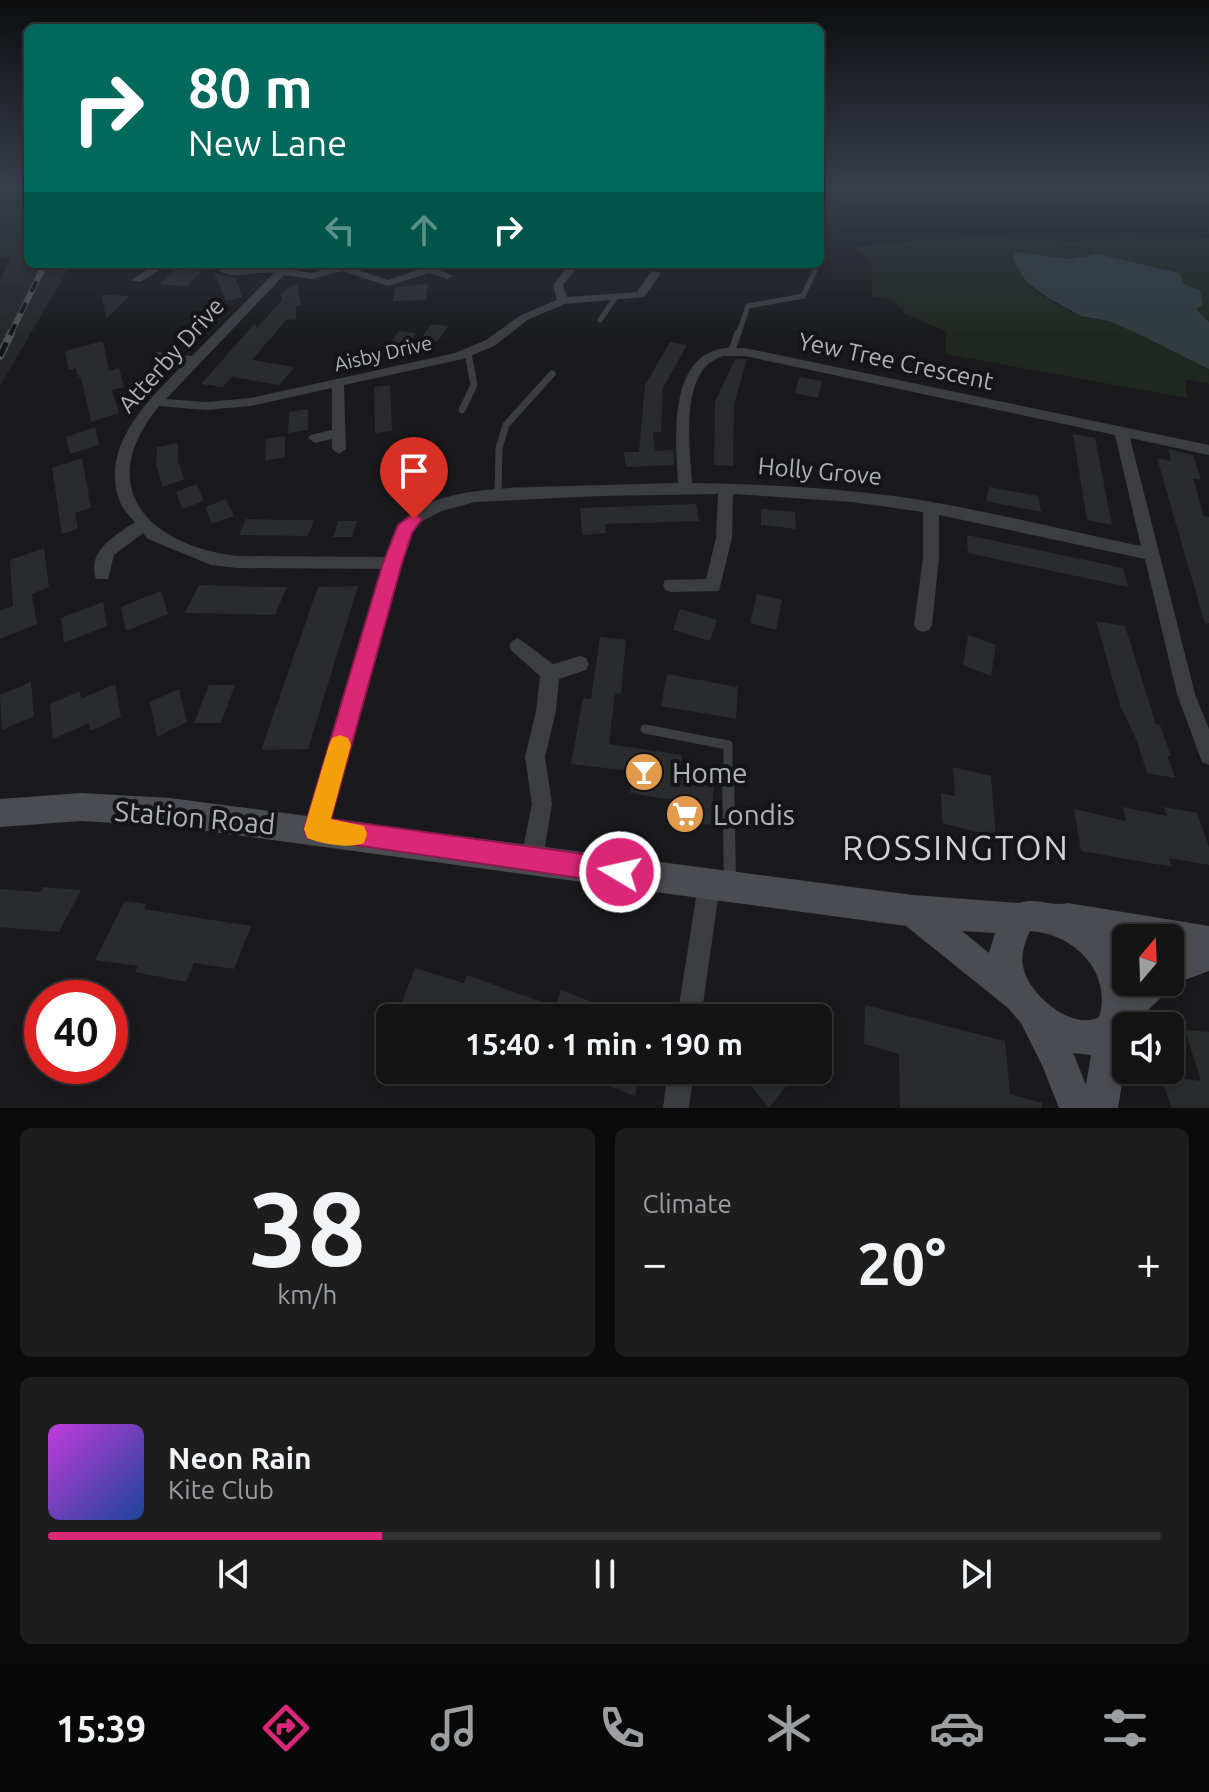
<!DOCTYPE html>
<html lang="en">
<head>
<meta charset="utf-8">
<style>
  :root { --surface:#141415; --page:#1d1d1e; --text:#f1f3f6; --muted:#9d9ea0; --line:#333334; --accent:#db2777 }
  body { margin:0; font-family:Ubuntu,sans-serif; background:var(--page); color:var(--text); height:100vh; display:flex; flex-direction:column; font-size:30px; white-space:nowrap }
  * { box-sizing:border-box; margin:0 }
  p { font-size:26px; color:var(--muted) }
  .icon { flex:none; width:44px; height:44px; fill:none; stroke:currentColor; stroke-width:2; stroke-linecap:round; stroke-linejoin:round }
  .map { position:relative; height:1108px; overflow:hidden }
  .panel { display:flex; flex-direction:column; gap:20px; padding:20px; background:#0b0b0c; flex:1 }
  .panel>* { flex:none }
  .top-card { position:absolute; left:24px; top:24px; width:800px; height:244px; border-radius:12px; box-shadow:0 4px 12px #0003,0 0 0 2px var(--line); background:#00695c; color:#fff; overflow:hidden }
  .needle { width:52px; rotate:19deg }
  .fabs { position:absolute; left:1112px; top:924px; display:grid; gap:16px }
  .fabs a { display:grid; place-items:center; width:72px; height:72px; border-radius:12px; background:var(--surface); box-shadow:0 4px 12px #0003,0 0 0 2px var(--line); font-size:40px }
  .speed { position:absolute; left:24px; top:980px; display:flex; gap:16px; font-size:40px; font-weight:700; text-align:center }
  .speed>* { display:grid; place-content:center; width:104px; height:104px; border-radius:50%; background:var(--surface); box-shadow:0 4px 12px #0003,0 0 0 2px var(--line); line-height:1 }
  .speed .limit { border:12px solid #d22; background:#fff; color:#111 }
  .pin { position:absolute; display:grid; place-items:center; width:68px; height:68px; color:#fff; margin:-82px -34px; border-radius:50% 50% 50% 0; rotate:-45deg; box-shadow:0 0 8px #0007 }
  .pin .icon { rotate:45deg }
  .me { position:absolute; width:88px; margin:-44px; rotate:279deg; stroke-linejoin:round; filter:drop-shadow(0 0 6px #0008) }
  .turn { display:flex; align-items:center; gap:28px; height:168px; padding:0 32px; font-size:36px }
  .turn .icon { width:104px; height:104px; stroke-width:2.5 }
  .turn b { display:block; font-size:56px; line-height:68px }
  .lanes { display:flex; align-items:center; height:76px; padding:0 32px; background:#0003; justify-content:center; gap:40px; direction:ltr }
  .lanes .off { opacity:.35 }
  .big { font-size:60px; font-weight:700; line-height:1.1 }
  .panel .card { flex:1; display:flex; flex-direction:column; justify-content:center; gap:12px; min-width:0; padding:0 28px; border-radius:12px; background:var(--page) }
  .panel .dial { align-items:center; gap:0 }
  .dial b { font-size:104px; line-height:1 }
  .song { display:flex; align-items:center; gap:24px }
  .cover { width:96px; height:96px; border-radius:12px; background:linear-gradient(135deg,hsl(290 70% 55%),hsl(220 70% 35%)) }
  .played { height:8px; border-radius:4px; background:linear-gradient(90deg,var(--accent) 30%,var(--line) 30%) }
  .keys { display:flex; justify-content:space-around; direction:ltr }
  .heat { display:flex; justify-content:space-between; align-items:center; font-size:44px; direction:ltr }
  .panel .tiles { flex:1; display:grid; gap:20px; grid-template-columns:1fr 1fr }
  .card:last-child { grid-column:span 2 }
  .trip { position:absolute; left:376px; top:1004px; width:456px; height:80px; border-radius:12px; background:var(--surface); box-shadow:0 4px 12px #0003,0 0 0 2px var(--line); font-weight:700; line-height:80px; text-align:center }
  .menu { display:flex; height:128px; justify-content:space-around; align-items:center; background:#080808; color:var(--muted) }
  .menu .icon { width:56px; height:56px }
  .menu .active { color:var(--accent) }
  .menu b { font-size:36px; color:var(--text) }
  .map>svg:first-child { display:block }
</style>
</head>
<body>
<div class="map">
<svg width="1209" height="1108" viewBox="0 0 1209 1108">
  <rect width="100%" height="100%" fill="#1a1a1c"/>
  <path fill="#262729" d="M28,229V264H71L0,386V279Z"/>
  <g fill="#202720">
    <path d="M0,188H28V229L13,257L0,258Z"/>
    <path d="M979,235L1070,242L1125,237L1209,238V322L1196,309L1181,277L1165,269L1098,254L1070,259L1016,252C1019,261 1021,275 1026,282C1033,292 1072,314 1084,317C1094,320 1105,319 1114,323C1147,337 1179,353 1209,369V384L1185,379L1187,398L945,354L946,331L905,314L895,301L872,296V261L852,247Z"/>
  </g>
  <path fill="#313b3f" d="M1016,252L1070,259L1098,254L1179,273L1184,284L1200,290L1203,304L1196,309L1209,322V369L1141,335L1109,321L1081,316L1048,298L1026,282L1013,259Z"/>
  <g fill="#2a2b2d">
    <path d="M175,270L202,271L187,286L160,284Z"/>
    <path d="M214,273L235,278L243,297L226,301Z"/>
    <path d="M297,284L301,306H296V320L287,319L252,360L295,367L279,385L232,377L223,387L201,384L255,323L257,328L282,300L281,295L287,289Z"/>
    <path d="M428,284L426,300L393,301L396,287Z"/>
    <path d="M102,295L129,296L106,319Z"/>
    <path d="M431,324L448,326L437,342L420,340Z"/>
    <path d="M399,331L416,333L405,350L387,347Z"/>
    <path d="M103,341L109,371L119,368L124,387L112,390L119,413L91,422L81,377H78L76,368L69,370L65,351Z"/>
    <path d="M670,342L687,345L663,388L661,432H653L655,451L673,450L674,465L626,467L624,452H639L645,385Z"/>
    <path d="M735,359H747L734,404L733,466L714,465L715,402Z"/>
    <path d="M799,377L822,381L818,398L795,393Z"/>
    <path d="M390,385L392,431L375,433L374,387Z"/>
    <path d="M308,409V430L288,433L289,412Z"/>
    <path d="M95,427L99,445L70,454L66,437Z"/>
    <path d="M1073,434L1095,438L1112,525L1087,520Z"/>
    <path d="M285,436V457L265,461L266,439Z"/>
    <path d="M178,443V461L184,479L163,487L156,464L157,447Z"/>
    <path d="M1168,449L1193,455L1201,480L1193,478L1204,516L1209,517V623L1205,624L1157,458L1171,461Z"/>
    <path d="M82,458L91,508L75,513L78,529L62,534L52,468Z"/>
    <path d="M197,484L204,501L182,509L176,492Z"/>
    <path d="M989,487L1038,496L1041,512L986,501Z"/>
    <path d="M226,499L234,516L212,524L205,507Z"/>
    <path d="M696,504L699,521L605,524L606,533L582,535L580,508Z"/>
    <path d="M761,509L795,512L796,529L761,525Z"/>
    <path d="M246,519L283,520H314L308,536L239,535Z"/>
    <path d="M338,521H357L352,537H333Z"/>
    <path d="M967,535L1123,568L1128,587L968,553Z"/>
    <path d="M44,548L49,587L32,594L37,624L0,639V611L13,606L10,560Z"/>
    <path d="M199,585L269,587H287L275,615L185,613Z"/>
    <path d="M358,586L308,749L261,750L318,587Z"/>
    <path d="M161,591L168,614L126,631L121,607Z"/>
    <path d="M757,594L782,600L776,630L750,623Z"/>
    <path d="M103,602L107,626L64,643L61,618Z"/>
    <path d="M680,609L717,620L710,641L673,630Z"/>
    <path d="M1096,621L1125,626L1156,724L1160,725L1171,756L1167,755L1175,778L1147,773L1137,741L1120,705Z"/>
    <path d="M968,635L996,645L991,676L963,665Z"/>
    <path d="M600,637L626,640L621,694L615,693L609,744L682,755L680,773L714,779L711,825L678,819L679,801L630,793L632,771L571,764L583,698L591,699Z"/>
    <path d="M667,674L738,687L736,719L661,706Z"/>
    <path d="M31,682L34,716L2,730L0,695Z"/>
    <path d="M115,684L121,717L90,731L89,723L53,739L50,704L80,691L81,699Z"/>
    <path d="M209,685H235L221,723H194Z"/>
    <path d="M179,689L187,722L157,737L150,702Z"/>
    <path d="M953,767L991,776L996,837L942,823L941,793L955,796Z"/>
    <path d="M1123,807L1167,816L1164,807L1197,813L1209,847V865L1169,858L1172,867L1081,851L1074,809L1126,821Z"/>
    <path d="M43,887L81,890L59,932L0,927V889L40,892Z"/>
    <path d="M125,901L146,904L144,909L251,926L234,969L194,963L186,982L135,972L138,966L95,960Z"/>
    <path d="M415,968L464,983L467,975L556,1007L561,990L633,1018H396Z"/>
    <path d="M865,1005L1005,1041L1010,1094L1042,1103V1108H900L899,1054L864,1044Z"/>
    <path d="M1185,1030L1209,1032V1108H1172L1160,1076L1201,1081Z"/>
    <path d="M568,1070H640L635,1096Z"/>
    <path d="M738,1070H798L769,1108Z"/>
  </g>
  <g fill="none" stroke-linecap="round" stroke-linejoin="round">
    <g stroke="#3b3d41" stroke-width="5">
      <path d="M600,320L616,297"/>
      <path d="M738,335L748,306L803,296L815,271"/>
    </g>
    <g stroke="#3b3d41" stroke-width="7">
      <path d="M732,350L738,333"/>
      <path d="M462,410L474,385L468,353"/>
      <path d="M498,495L499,448L506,425L552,374"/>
    </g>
    <path stroke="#3b3d41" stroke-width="9" d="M645,729L728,745V778"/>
    <path stroke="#3b3d41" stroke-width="12" d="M728,776L730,881"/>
    <g fill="#3b3d41" fill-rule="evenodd">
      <path d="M156,264H169L140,282L131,280Z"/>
      <path d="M212,264H222L232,270L258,265L312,273L342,265L388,280L424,268L425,264H435V268L453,276L448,279L429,273L388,286L342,271L312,279L284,275L166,399L206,402L251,398L455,353L486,340L521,315L557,300L553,285L570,264H580L563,285L567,297L637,292L652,271L661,273L644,297L565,304L529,319L494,346L463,359L344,385L346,449L339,454L332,449V439L315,443L308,438L310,435L332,430V388L251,406L206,410L159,406C93,487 147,545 237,556L388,557C391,548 393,535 398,527C426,484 521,488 566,486C603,485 640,484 678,483C676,444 667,360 720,349C727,347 737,348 745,348L1209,445V455L1130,438L1195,694L1209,729V765L1202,762L1177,694L1145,559L939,515V558L932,625L929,630L923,632L917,630L914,625L923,558V512L852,502L733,494L732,538L719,591L671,592L665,590L663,585L665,580L706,579L716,538L718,494L600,496L475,502L442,511L424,520L411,533L327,829L324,837L316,840L308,837L305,829L384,569L237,568L211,565L148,539L143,533L114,555L108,579H96C86,551 116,535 135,522C130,516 123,510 120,502C98,447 150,398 185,363L157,360L151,356L157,352L192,356L274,273C252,270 227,284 212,264ZM723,356H745L1115,435L1141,546C1059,529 977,508 894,496C827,487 759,484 692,483C690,451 682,390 707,365C711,361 718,358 723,356Z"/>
      <path d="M518,638L553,664L580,656L586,658L589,664L586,670L559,679L556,711L545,757L552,804L543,858L540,866L532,869L524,866L521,858L532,804L525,757L536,711L540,676L512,651L509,646L512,641Z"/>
      <path d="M709,874L717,877L720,885L701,1018H677L698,885L701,877Z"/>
      <path d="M668,1070H694L689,1108H663Z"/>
    </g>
    <path fill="#4a4c51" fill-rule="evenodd" d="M81,793L170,798L913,895L1019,903C1037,897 1052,907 1068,903L1209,926V971L1168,986L1165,994L1131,1026H1126V1060L1118,1108H1059L1042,1065L1021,1023L1008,1008L906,926L170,826L81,821L0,827V799ZM962,931L995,933L989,953ZM1030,931C1073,933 1113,972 1099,1017C1073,1031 1033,997 1025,973C1019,958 1024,945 1030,931ZM1126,938H1170V952H1173L1170,953V982H1126V962L1115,943L1126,944ZM1073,1053L1091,1055L1086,1085L1074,1055Z"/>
    <g stroke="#4f5156" stroke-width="6">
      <path id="rail-far1" d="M10,335L45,264"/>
    </g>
    <g stroke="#4f5156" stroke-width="8">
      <path id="rail" d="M0,356L11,333"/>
    </g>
    <use href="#rail-far1" stroke="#151517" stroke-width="4" stroke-dasharray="12" stroke-linecap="butt"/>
    <use href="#rail" stroke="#151517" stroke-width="5" stroke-dasharray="15" stroke-linecap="butt"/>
  </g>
  <linearGradient id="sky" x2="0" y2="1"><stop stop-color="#0e0e0f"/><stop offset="0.55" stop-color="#383e4b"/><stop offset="1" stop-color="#383e4b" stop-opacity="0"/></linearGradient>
  <rect width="1209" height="343" fill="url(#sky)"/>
  <path fill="#db2777" stroke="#8e194d" stroke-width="2" d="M414,513L422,519L412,533L402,563L331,819L620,859L629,863L633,872L629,881L620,884L307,838L304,829L383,563L398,525Z"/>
  <path fill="#f59e0b" d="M340,735L348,738L351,745L331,819L364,826L367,834L364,843C348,849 323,844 307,838L304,829L329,745L332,738Z"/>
  <defs>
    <g id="bar-disc" transform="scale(2)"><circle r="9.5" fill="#e29a4c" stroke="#151517"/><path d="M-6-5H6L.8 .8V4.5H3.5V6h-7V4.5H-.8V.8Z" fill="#fff"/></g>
    <g id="supermarket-disc" transform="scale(2)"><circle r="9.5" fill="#e29a4c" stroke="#151517"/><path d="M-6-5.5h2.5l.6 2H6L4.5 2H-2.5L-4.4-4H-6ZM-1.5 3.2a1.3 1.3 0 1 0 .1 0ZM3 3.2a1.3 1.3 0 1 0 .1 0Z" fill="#fff"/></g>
  </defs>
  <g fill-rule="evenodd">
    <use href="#bar-disc" x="644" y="772"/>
    <use href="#supermarket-disc" x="685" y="814"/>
  </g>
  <g text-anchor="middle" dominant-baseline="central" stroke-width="8" stroke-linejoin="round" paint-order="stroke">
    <g font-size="20" fill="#aeb3ba" stroke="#151517">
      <text transform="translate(383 353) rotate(-13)">Aisby Drive</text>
    </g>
    <g font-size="24" fill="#aeb3ba" stroke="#151517">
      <text transform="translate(171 355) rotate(-48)">Atterby Drive</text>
      <text transform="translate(896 361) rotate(12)">Yew Tree Crescent</text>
      <text transform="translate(820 471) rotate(5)">Holly Grove</text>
    </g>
    <g font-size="28" fill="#aeb3ba" stroke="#151517" text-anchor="start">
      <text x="672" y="772">Home</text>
      <text x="713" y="814">Londis</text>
    </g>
    <g font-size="28" fill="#aeb3ba" stroke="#151517">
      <text transform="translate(195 817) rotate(5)">Station Road</text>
    </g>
    <g font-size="34" letter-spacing="2" fill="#ced2d7" stroke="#151517">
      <text x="956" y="847">ROSSINGTON</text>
    </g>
  </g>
</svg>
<div class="fabs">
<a><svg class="needle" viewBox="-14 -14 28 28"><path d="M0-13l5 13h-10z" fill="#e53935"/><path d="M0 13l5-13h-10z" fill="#9d9ea0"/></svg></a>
<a><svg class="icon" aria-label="sound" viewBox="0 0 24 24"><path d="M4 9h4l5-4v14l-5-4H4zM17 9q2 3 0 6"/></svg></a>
</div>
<div class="speed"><div class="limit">40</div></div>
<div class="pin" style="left:414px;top:519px;background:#d93025"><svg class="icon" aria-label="arrive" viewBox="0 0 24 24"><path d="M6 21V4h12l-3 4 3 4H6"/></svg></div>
<svg class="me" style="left:620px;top:872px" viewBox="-20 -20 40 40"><circle r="17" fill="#db2777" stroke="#fff" stroke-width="3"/><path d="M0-11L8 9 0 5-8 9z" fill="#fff"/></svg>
<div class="trip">15:40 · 1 min · 190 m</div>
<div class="top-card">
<div class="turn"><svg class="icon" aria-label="right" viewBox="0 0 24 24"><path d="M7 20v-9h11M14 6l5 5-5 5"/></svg><div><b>80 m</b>New Lane</div></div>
<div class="lanes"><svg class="icon off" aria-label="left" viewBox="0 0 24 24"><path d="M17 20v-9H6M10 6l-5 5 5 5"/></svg><svg class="icon off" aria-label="ahead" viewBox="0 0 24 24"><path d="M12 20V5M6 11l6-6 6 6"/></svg><svg class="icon" aria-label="right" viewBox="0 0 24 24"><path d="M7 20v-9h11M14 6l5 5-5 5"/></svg></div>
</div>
</div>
<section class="panel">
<div class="tiles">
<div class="card dial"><b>38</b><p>km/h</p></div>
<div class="card"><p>Climate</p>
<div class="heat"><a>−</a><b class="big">20°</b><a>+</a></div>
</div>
<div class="card">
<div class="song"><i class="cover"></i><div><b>Neon Rain</b><p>Kite Club</p></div></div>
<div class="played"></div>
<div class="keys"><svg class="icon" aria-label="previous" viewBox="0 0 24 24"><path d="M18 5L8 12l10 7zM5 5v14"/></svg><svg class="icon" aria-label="pause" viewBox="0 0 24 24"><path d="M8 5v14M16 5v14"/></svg><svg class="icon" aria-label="next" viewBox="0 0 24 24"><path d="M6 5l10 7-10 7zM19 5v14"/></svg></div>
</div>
</div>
</section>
<nav class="menu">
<b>15:39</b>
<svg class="icon active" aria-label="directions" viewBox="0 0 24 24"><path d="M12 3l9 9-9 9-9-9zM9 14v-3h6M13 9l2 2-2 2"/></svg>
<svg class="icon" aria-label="music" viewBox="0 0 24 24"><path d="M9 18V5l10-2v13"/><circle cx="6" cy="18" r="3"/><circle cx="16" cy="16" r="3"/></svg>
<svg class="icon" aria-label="phone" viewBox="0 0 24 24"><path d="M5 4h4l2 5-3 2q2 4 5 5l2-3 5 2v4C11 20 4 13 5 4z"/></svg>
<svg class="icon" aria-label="climate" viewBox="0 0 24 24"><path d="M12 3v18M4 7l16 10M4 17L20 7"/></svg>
<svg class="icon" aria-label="car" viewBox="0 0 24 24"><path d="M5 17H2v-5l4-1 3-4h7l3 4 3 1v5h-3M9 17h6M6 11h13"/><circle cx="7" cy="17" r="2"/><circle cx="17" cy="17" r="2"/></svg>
<svg class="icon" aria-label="filters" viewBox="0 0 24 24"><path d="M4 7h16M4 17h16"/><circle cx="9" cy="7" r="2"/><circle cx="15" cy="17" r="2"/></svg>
</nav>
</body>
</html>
